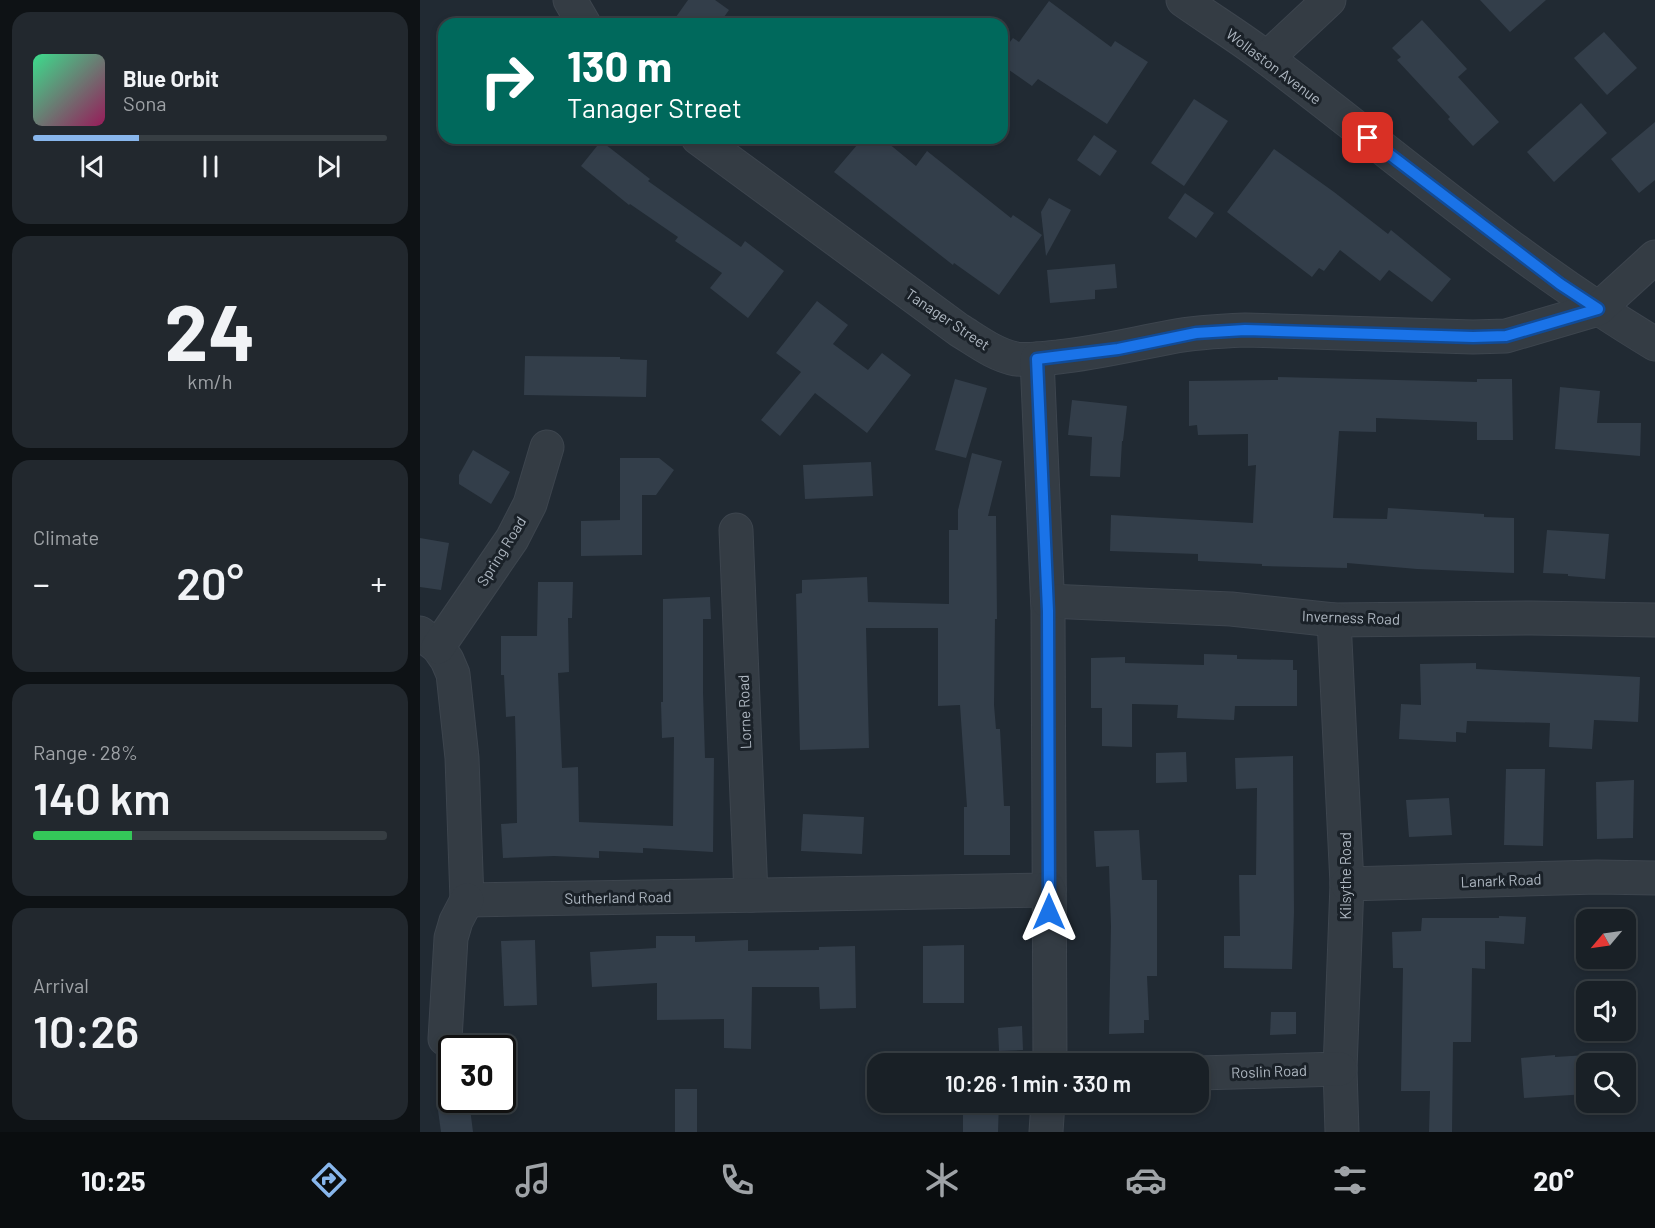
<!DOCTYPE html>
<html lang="en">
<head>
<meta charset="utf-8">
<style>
  :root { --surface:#192026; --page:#22282e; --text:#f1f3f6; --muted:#9fa3a7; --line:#373e43; --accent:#88b6ec }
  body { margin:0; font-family:Barlow,sans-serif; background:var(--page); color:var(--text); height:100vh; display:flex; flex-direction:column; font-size:22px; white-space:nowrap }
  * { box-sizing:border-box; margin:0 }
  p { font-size:20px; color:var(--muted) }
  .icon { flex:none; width:33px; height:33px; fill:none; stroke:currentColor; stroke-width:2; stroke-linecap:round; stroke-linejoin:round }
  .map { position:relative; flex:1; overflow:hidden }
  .sheet { display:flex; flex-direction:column; gap:12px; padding:12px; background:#0e1215; width:420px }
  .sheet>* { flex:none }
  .top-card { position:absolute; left:18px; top:18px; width:570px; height:126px; border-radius:18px; box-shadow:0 3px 9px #0003,0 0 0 2px var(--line); background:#00695c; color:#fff; overflow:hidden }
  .needle { width:39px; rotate:241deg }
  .controls { position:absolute; left:1156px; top:909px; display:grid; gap:12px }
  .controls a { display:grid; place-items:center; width:60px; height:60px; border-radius:12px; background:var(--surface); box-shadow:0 3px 9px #0003,0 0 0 2px var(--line); font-size:30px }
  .speed { position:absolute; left:18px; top:1035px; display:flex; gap:12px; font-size:30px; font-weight:700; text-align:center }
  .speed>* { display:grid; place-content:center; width:78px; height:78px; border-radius:50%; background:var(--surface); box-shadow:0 3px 9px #0003,0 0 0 2px var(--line); line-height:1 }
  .speed .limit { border:3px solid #111; border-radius:9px; background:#fff; color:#111 }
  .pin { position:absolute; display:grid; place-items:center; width:51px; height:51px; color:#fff; margin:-26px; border-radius:12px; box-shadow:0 3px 9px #0006 }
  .me { position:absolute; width:66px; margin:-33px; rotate:0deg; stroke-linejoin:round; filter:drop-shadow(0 0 4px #0008) }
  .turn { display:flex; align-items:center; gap:21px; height:126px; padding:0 30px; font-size:27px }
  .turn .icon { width:78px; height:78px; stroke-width:2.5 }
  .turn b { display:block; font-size:42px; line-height:51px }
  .big { font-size:45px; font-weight:600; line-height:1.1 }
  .sheet .card { flex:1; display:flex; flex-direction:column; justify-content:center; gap:9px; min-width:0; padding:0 21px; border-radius:18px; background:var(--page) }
  .sheet .dial { align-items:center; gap:0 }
  .dial b { font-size:78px; line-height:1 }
  .song { display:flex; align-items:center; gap:18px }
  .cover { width:72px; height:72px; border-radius:9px; background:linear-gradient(135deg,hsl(150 70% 55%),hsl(330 70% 35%)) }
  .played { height:6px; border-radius:3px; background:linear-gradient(90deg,var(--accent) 30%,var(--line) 30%) }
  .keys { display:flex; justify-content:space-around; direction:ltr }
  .heat { display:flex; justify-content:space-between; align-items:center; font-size:33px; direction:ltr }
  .charge { height:9px; border-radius:4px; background:linear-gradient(90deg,#34c759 28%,var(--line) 0) }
  .trip { position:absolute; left:447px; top:1053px; width:342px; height:60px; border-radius:18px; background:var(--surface); box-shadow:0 3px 9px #0003,0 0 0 2px var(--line); font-weight:600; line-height:60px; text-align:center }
  .menu { display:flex; height:96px; justify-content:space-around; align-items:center; background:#0a0d0f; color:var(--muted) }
  .menu .icon { width:42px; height:42px }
  .menu .current { color:var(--accent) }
  .menu b { font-size:27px; color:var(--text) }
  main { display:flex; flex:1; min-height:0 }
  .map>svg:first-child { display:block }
</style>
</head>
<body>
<main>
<section class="sheet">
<div class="card">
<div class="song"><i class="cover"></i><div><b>Blue Orbit</b><p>Sona</p></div></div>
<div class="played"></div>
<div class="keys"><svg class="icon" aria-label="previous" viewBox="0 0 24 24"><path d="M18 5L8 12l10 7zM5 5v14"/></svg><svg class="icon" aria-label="pause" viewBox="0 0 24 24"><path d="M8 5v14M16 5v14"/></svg><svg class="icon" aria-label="next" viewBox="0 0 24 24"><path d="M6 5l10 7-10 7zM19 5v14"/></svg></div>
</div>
<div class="card dial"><b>24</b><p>km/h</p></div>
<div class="card"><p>Climate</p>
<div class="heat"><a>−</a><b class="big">20°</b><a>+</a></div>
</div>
<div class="card"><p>Range · 28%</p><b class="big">140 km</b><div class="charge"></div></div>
<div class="card"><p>Arrival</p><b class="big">10:26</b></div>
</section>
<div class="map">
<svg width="1235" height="1132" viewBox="0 0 1235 1132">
  <rect width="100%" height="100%" fill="#212a33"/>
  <g fill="#333e4a">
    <path d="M268,0H295L309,10L299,24H251Z"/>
    <path d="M1060,0H1126L1090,32Z"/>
    <path d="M629,1L691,47L695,41L728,62L687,124L618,79L612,86L582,65V52L593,38L599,42Z"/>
    <path d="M1002,20L1047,69L1038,77L1079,122L1053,146L1028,119L1030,117L977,60L981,57L972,48Z"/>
    <path d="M1184,32L1217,68L1187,95L1154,58Z"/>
    <path d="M774,99L808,121L764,186L731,163Z"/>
    <path d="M1161,103L1187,133L1134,182L1107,152Z"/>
    <path d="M1235,122V180L1219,193L1191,159Z"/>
    <path d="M674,135L697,151L680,176L657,160Z"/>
    <path d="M443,138H462L496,166L507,151L591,218L593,215L622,235L579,295L534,263L533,265L414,172Z"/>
    <path d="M181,141L230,179L228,181L321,247L325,241L364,271L328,318L290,288L302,273L255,241L258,237L210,204L209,205L161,166Z"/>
    <path d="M854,149L914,192L968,234L971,230L1031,279L1012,302L969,270L960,281L920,250L904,271L899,268L892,277L807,212Z"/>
    <path d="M765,193L794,213L776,238L748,218Z"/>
    <path d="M629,198L651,210L626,256L621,212Z"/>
    <path d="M695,264L697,288L675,290V299L630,303L627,270Z"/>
    <path d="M397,301L428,325L413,344L448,370L462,353L491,375L447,433L395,393L360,436L341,420L381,372L356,353Z"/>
    <path d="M105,356L200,357V359L227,360L226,397L104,395Z"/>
    <path d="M858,377L1057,382V379H1092L1093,440H1057V422L956,418V432L919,431L913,518L967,519L968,508L1064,514V517L1094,518V573L997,569L927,563V568L842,566V564L778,561V554L690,551L691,515L833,523L836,465L828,466V434L778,435L777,425L769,426V381L858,380Z"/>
    <path d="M535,379L567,388L546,458L515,450Z"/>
    <path d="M1140,387L1180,391L1177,423H1221L1220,456L1135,449Z"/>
    <path d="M652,400L707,406L703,441H702L700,477L670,476L672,437L648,435Z"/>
    <path d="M53,450L90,472L71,504L39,484V475Z"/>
    <path d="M552,453L582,461L568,516H576L577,619H575L574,705L576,729H580L584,806H590V855H544V807H547L540,705L518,706V628H446L449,748L380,750L376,594L382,593V580L447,577L448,602L529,604V530H538V510Z"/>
    <path d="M200,458H239L254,470L236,495H222V555L161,556V521L200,520Z"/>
    <path d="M451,462L453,496L385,499L383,465Z"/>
    <path d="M1127,530L1189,534L1185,579L1148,576V574L1123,573Z"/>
    <path d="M0,538L29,543L21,590L0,587Z"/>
    <path d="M118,582H153L152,618H148L149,672L138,673L142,768L158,767L159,822L253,826L254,737L242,738L241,702H243V599L290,597L291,619H283V692L285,758H294L293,852L223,848V853L179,851V858L134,856L83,858L81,824L97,823L96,753L95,716L86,717L84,675H81V636H117Z"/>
    <path d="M784,654L817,655V659L873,660V670H877V706H815L814,720L757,718L758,705L712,704V747L682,746V708H671V658L705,657V663L784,665Z"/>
    <path d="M1056,663V669L1220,677L1218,722L1174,720L1172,749L1129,747L1130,723L1047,721L1046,733L1036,732V742L979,739L981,704L1001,705L1000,664Z"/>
    <path d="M766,752L767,782L736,783V753Z"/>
    <path d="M873,756L874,912L872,969L804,968V936H820L819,875H836L837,788L816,789L815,758Z"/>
    <path d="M1086,769H1125L1123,846L1084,845Z"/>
    <path d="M1214,780L1213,838L1177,839L1176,782Z"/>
    <path d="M1029,798L1032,835L989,837L986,800Z"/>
    <path d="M383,814L444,817L442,854L381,851Z"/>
    <path d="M719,830L722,880H737V976H727L729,1020H724V1033L689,1034L691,926L689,866L676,867L674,831Z"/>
    <path d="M1079,916L1106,917L1104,944L1065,941V969L1052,968L1051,1042H1033L1032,1132H1009L1010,1091H981L983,968H973L972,932L1001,931L1002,918H1079Z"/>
    <path d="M236,936H275V942L328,940V951L399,950V947L435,946L436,1008L400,1009L399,987H332L331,1049L304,1048V1019L237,1020V983L172,987L170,952L236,948Z"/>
    <path d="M115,940L117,1005L84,1006L81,941Z"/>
    <path d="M544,945V1003H503V946Z"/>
    <path d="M851,1012H876V1034L850,1035Z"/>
    <path d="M602,1026L603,1050L579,1051L578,1028Z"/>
    <path d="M1135,1055V1057L1167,1055V1094L1104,1098L1101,1058Z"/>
    <rect x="255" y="1089" width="22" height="43"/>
    <path d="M49,1100L53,1132H21L17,1103Z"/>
    <path d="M543,1102H579L578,1132H543Z"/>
  </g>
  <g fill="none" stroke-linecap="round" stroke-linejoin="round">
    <g stroke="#3d454e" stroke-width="35">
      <g id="minor">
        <path d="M150,0L164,24"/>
        <path d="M763,0C791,20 821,38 848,59C976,156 1098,262 1235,344"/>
        <path d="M847,58L909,0"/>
        <path d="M278,138L539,330C557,341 575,355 596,359C610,361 625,358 638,357C676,353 713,344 751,337C776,332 800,331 825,330L1053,337L1086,336L1178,309L1235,257"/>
        <path d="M617,359L628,611L630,1064"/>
        <path d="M316,530L331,895"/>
        <path d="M628,601L811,609L914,620L1111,618L1235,620"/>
        <path d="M914,620L927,884L920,1069L922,1132"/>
        <path d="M0,633L18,647L27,660L33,674L42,758L47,900L629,890"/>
        <path d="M18,647L92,539L110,504L127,447"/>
        <path d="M927,884L1177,877L1235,878"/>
        <path d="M25,1039L31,938L36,921L47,900"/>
        <path d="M778,1073L920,1069"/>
        <path d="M626,1132L628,1102"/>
      </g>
    </g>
    <use href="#minor" stroke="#343c44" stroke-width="33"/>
  </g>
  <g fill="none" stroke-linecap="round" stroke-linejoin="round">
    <g stroke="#114b97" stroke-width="15">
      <path id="route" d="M629,912L628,611L617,359L698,349L776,333L825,330L1053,337L1086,336L1178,309L1140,284L948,138"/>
    </g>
    <use href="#route" stroke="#1a73e8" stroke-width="10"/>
  </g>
  <g text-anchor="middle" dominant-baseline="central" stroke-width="6" stroke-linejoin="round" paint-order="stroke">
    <g font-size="15" fill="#aeb7c1" stroke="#1a2128">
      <text transform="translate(854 66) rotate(37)">Wollaston Avenue</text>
      <text transform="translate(528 319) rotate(34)">Tanager Street</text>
      <text transform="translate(81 551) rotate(-58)">Spring Road</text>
      <text transform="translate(931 617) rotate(2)">Inverness Road</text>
      <text transform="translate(324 712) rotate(-92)">Lorne Road</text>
      <text transform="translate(925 876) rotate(-90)">Kilsythe Road</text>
      <text transform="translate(1081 880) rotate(-2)">Lanark Road</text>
      <text transform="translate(198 897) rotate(-1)">Sutherland Road</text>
      <text transform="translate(849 1071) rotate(-2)">Roslin Road</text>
    </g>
  </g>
</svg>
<div class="controls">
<a><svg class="needle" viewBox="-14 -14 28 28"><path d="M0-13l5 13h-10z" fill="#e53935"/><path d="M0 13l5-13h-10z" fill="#9fa3a7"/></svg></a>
<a><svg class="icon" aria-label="sound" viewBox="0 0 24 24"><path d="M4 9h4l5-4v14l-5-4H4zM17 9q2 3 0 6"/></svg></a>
<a><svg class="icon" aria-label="search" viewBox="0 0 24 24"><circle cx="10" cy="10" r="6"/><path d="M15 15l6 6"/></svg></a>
</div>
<div class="speed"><div class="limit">30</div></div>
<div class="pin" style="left:948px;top:138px;background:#d93025"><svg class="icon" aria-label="arrive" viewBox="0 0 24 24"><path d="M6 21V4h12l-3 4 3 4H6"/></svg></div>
<svg class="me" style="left:629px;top:912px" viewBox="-20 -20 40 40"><path d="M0-17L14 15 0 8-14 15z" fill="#1a73e8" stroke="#fff" stroke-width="4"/></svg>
<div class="trip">10:26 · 1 min · 330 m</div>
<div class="top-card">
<div class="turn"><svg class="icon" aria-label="right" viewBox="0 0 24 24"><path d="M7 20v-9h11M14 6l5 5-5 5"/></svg><div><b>130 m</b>Tanager Street</div></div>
</div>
</div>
</main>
<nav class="menu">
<b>10:25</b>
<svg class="icon current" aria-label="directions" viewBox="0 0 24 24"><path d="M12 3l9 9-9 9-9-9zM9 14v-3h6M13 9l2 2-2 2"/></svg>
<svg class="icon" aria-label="music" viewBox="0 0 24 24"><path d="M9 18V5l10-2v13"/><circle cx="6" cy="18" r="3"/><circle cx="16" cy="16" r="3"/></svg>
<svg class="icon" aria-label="phone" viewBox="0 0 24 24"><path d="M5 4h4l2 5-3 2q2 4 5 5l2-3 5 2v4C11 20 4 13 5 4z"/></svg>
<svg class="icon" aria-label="climate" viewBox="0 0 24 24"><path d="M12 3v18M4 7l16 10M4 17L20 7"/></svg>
<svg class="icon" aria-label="car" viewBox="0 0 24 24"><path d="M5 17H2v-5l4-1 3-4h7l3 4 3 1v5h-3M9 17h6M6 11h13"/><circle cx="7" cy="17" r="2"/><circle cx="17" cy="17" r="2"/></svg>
<svg class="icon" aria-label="filters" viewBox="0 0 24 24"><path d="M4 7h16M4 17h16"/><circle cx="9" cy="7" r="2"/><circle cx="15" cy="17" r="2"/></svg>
<b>20°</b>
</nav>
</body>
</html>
